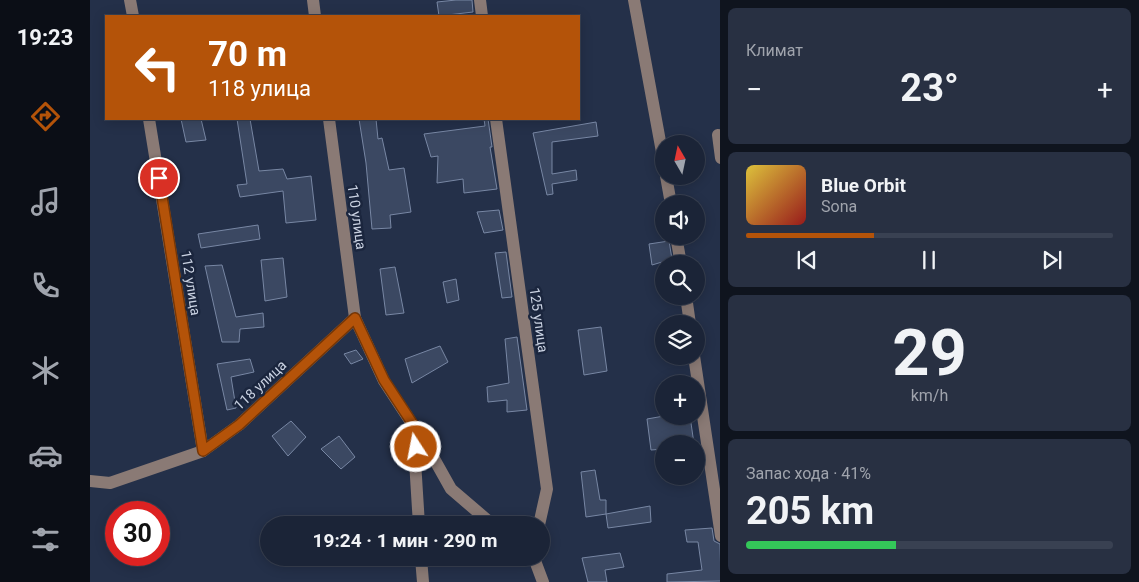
<!DOCTYPE html>
<html lang="ru">
<head>
<meta charset="utf-8">
<style>
  :root { --surface:#1b2437; --page:#283042; --text:#f1f3f6; --muted:#a0a4ad; --line:#394152; --accent:#b45309 }
  body { margin:0; font-family:Roboto,sans-serif; background:var(--page); color:var(--text); height:100vh; display:flex; flex-direction:column; font-size:19px; white-space:nowrap }
  * { box-sizing:border-box; margin:0 }
  p { font-size:16px; color:var(--muted) }
  .icon { flex:none; width:28px; height:28px; fill:none; stroke:currentColor; stroke-width:2; stroke-linecap:round; stroke-linejoin:round }
  .map { position:relative; flex:1; overflow:hidden }
  .details { display:flex; flex-direction:column; gap:8px; padding:8px; background:#0f141e; width:419px }
  .details>* { flex:none }
  .guide { position:absolute; left:15px; top:15px; width:475px; height:105px; border-radius:0px; box-shadow:0 2px 12px #0003,0 0 0 1px var(--line); background:#b45309; color:#fff; overflow:hidden }
  .needle { width:32px; rotate:351deg }
  .fabs { position:absolute; left:565px; top:135px; display:grid; gap:10px }
  .fabs a { display:grid; place-items:center; width:50px; height:50px; border-radius:50%; background:var(--surface); box-shadow:0 2px 12px #0003,0 0 0 1px var(--line); font-size:25px }
  .speed { position:absolute; left:15px; top:501px; display:flex; gap:10px; font-size:25px; font-weight:700; text-align:center }
  .speed>* { display:grid; place-content:center; width:65px; height:65px; border-radius:50%; background:var(--surface); box-shadow:0 2px 12px #0003,0 0 0 1px var(--line); line-height:1 }
  .speed .limit { border:8px solid #d22; background:#fff; color:#111 }
  .pin { position:absolute; display:grid; place-items:center; width:42px; height:42px; color:#fff; margin:-21px; border:2px solid #fff; border-radius:50%; box-shadow:0 1px 5px #0007 }
  .me { position:absolute; width:55px; margin:-28px; rotate:349deg; stroke-linejoin:round; filter:drop-shadow(0 0 4px #0008) }
  .turn { display:flex; align-items:center; gap:18px; height:105px; padding:0 20px; font-size:22px }
  .turn .icon { width:65px; height:65px; stroke-width:2.5 }
  .turn b { display:block; font-size:35px; line-height:42px }
  .big { font-size:38px; font-weight:700; line-height:1.1 }
  .details .tile { flex:1; display:flex; flex-direction:column; justify-content:center; gap:8px; min-width:0; padding:0 18px; border-radius:8px; background:var(--page) }
  .details .dial { align-items:center; gap:0 }
  .dial b { font-size:65px; line-height:1 }
  .song { display:flex; align-items:center; gap:15px }
  .cover { width:60px; height:60px; border-radius:8px; background:linear-gradient(135deg,hsl(50 70% 55%),hsl(0 70% 35%)) }
  .played { height:5px; border-radius:2px; background:linear-gradient(90deg,var(--accent) 35%,var(--line) 35%) }
  .keys { display:flex; justify-content:space-around; direction:ltr }
  .heat { display:flex; justify-content:space-between; align-items:center; font-size:28px; direction:ltr }
  .charge { height:8px; border-radius:4px; background:linear-gradient(90deg,#34c759 41%,var(--line) 0) }
  .trip { position:absolute; left:170px; top:516px; width:290px; height:50px; border-radius:25px; background:var(--surface); box-shadow:0 2px 12px #0003,0 0 0 1px var(--line); font-weight:700; line-height:50px; text-align:center }
  main { display:flex; flex:1; min-height:0 }
  .tabs { display:flex; flex-direction:column; width:90px; justify-content:space-around; align-items:center; background:#0b0e16; color:var(--muted) }
  .tabs .icon { width:35px; height:35px }
  .tabs .selected { color:var(--accent) }
  .tabs b { font-size:22px; color:var(--text) }
  .map>svg:first-child { display:block }
</style>
</head>
<body>
<main>
<nav class="tabs">
<b>19:23</b>
<svg class="icon selected" aria-label="directions" viewBox="0 0 24 24"><path d="M12 3l9 9-9 9-9-9zM9 14v-3h6M13 9l2 2-2 2"/></svg>
<svg class="icon" aria-label="music" viewBox="0 0 24 24"><path d="M9 18V5l10-2v13"/><circle cx="6" cy="18" r="3"/><circle cx="16" cy="16" r="3"/></svg>
<svg class="icon" aria-label="phone" viewBox="0 0 24 24"><path d="M5 4h4l2 5-3 2q2 4 5 5l2-3 5 2v4C11 20 4 13 5 4z"/></svg>
<svg class="icon" aria-label="climate" viewBox="0 0 24 24"><path d="M12 3v18M4 7l16 10M4 17L20 7"/></svg>
<svg class="icon" aria-label="car" viewBox="0 0 24 24"><path d="M5 17H2v-5l4-1 3-4h7l3 4 3 1v5h-3M9 17h6M6 11h13"/><circle cx="7" cy="17" r="2"/><circle cx="17" cy="17" r="2"/></svg>
<svg class="icon" aria-label="filters" viewBox="0 0 24 24"><path d="M4 7h16M4 17h16"/><circle cx="9" cy="7" r="2"/><circle cx="15" cy="17" r="2"/></svg>
</nav>
<div class="map">
<svg width="631" height="582" viewBox="0 0 631 582">
  <rect width="100%" height="100%" fill="#243049"/>
  <g fill="#3b4862" stroke="#7887a4">
    <path d="M366,0H382L383,12L349,16L347,2Z"/>
    <path d="M91,119H111L116,140L96,142Z"/>
    <path d="M147,119H160L169,171L193,169L197,179L221,176L226,220L196,223L193,191L150,197L147,185L157,184Z"/>
    <path d="M269,119H286L288,139L292,138L299,170L314,168L321,212L300,215L301,228L282,229L276,163Z"/>
    <path d="M394,119H398L402,147H400L407,189L374,193L373,179L347,183L348,156L341,157L334,134L395,126Z"/>
    <path d="M506,122L508,136L462,142V174L486,170L487,180L462,184L463,194L457,195L443,133Z"/>
    <path d="M409,210L413,230L394,233L387,212Z"/>
    <path d="M168,225L170,239L111,248L108,234Z"/>
    <path d="M579,241L582,259L562,265L559,244Z"/>
    <path d="M416,252L422,297L412,298L405,253Z"/>
    <path d="M193,258L197,297L175,301L171,260Z"/>
    <path d="M132,265L146,317L173,313L174,327L150,329L149,342H132L115,266Z"/>
    <path d="M305,267L314,313L296,315L290,269Z"/>
    <path d="M366,279L369,300L357,303L353,282Z"/>
    <path d="M511,327L517,371L494,375L488,330Z"/>
    <path d="M427,337L437,410L417,412V400L398,402L397,387L419,383L415,339Z"/>
    <path d="M350,346L358,362L322,383L315,359Z"/>
    <path d="M266,350L273,359L261,364L254,354Z"/>
    <path d="M160,359L164,372L141,377L146,408L137,410L127,364Z"/>
    <path d="M574,416H600L604,444H574V449L561,450L557,419Z"/>
    <path d="M201,421L216,437L198,456L182,436Z"/>
    <path d="M249,436L265,457L251,469L231,449Z"/>
    <path d="M505,470L510,500H516V514L496,517L491,472Z"/>
    <path d="M560,506L561,522L518,528L516,514Z"/>
    <path d="M622,528L624,541L630,544L631,581L577,582V574L612,570L608,542H597L595,530Z"/>
    <path d="M530,553L534,567L515,570L517,582H498L492,558Z"/>
  </g>
  <g fill="none" stroke-linecap="round" stroke-linejoin="round">
    <g stroke="#8a7a75" stroke-width="12">
      <path d="M40,0L43,16"/>
      <path d="M223,0L225,16"/>
      <path d="M390,0L392,16"/>
      <path d="M544,0L574,163"/>
      <path d="M59,119L113,451"/>
      <path d="M239,119L265,318L294,381L338,448L361,489L403,525"/>
      <path d="M406,119L457,489L449,525"/>
      <path d="M628,135L631,158"/>
      <path d="M576,176L581,204"/>
      <path d="M586,236L591,264"/>
      <path d="M596,296L600,324"/>
      <path d="M604,356L631,536"/>
      <path d="M328,433L325,461L329,525"/>
      <path d="M0,481L20,483L113,451L149,425L265,318"/>
      <path d="M331,558L333,582"/>
      <path d="M444,558L453,582"/>
    </g>
  </g>
  <g fill="none" stroke-linecap="round" stroke-linejoin="round">
    <g stroke="#753606" stroke-width="12">
      <path id="route" d="M69,178L113,451L149,425L265,318L294,380L328,432L326,447"/>
    </g>
    <use href="#route" stroke="#b45309" stroke-width="9"/>
  </g>
  <g text-anchor="middle" dominant-baseline="central" stroke-width="5" stroke-linejoin="round" paint-order="stroke">
    <g font-size="14" fill="#cad2e2" stroke="#1b263e">
      <text transform="translate(267 217) rotate(82)">110 улица</text>
      <text transform="translate(101 283) rotate(81)">112 улица</text>
      <text transform="translate(449 320) rotate(82)">125 улица</text>
      <text transform="translate(170 385) rotate(-43)">118 улица</text>
    </g>
  </g>
</svg>
<div class="fabs">
<a><svg class="needle" viewBox="-14 -14 28 28"><path d="M0-13l5 13h-10z" fill="#e53935"/><path d="M0 13l5-13h-10z" fill="#a0a4ad"/></svg></a>
<a><svg class="icon" aria-label="sound" viewBox="0 0 24 24"><path d="M4 9h4l5-4v14l-5-4H4zM17 9q2 3 0 6"/></svg></a>
<a><svg class="icon" aria-label="search" viewBox="0 0 24 24"><circle cx="10" cy="10" r="6"/><path d="M15 15l6 6"/></svg></a>
<a><svg class="icon" aria-label="layers" viewBox="0 0 24 24"><path d="M12 4l9 5-9 5-9-5zM3 14l9 5 9-5"/></svg></a>
<a>+</a>
<a>−</a>
</div>
<div class="speed"><div class="limit">30</div></div>
<div class="pin" style="left:69px;top:178px;background:#d93025"><svg class="icon" aria-label="arrive" viewBox="0 0 24 24"><path d="M6 21V4h12l-3 4 3 4H6"/></svg></div>
<svg class="me" style="left:326px;top:447px" viewBox="-20 -20 40 40"><circle r="17" fill="#b45309" stroke="#fff" stroke-width="3"/><path d="M0-11L8 9 0 5-8 9z" fill="#fff"/></svg>
<div class="trip">19:24 · 1 мин · 290 m</div>
<div class="guide">
<div class="turn"><svg class="icon" aria-label="left" viewBox="0 0 24 24"><path d="M17 20v-9H6M10 6l-5 5 5 5"/></svg><div><b>70 m</b>118 улица</div></div>
</div>
</div>
<section class="details">
<div class="tile"><p>Климат</p>
<div class="heat"><a>−</a><b class="big">23°</b><a>+</a></div>
</div>
<div class="tile">
<div class="song"><i class="cover"></i><div><b>Blue Orbit</b><p>Sona</p></div></div>
<div class="played"></div>
<div class="keys"><svg class="icon" aria-label="previous" viewBox="0 0 24 24"><path d="M18 5L8 12l10 7zM5 5v14"/></svg><svg class="icon" aria-label="pause" viewBox="0 0 24 24"><path d="M8 5v14M16 5v14"/></svg><svg class="icon" aria-label="next" viewBox="0 0 24 24"><path d="M6 5l10 7-10 7zM19 5v14"/></svg></div>
</div>
<div class="tile dial"><b>29</b><p>km/h</p></div>
<div class="tile"><p>Запас хода · 41%</p><b class="big">205 km</b><div class="charge"></div></div>
</section>
</main>
</body>
</html>
